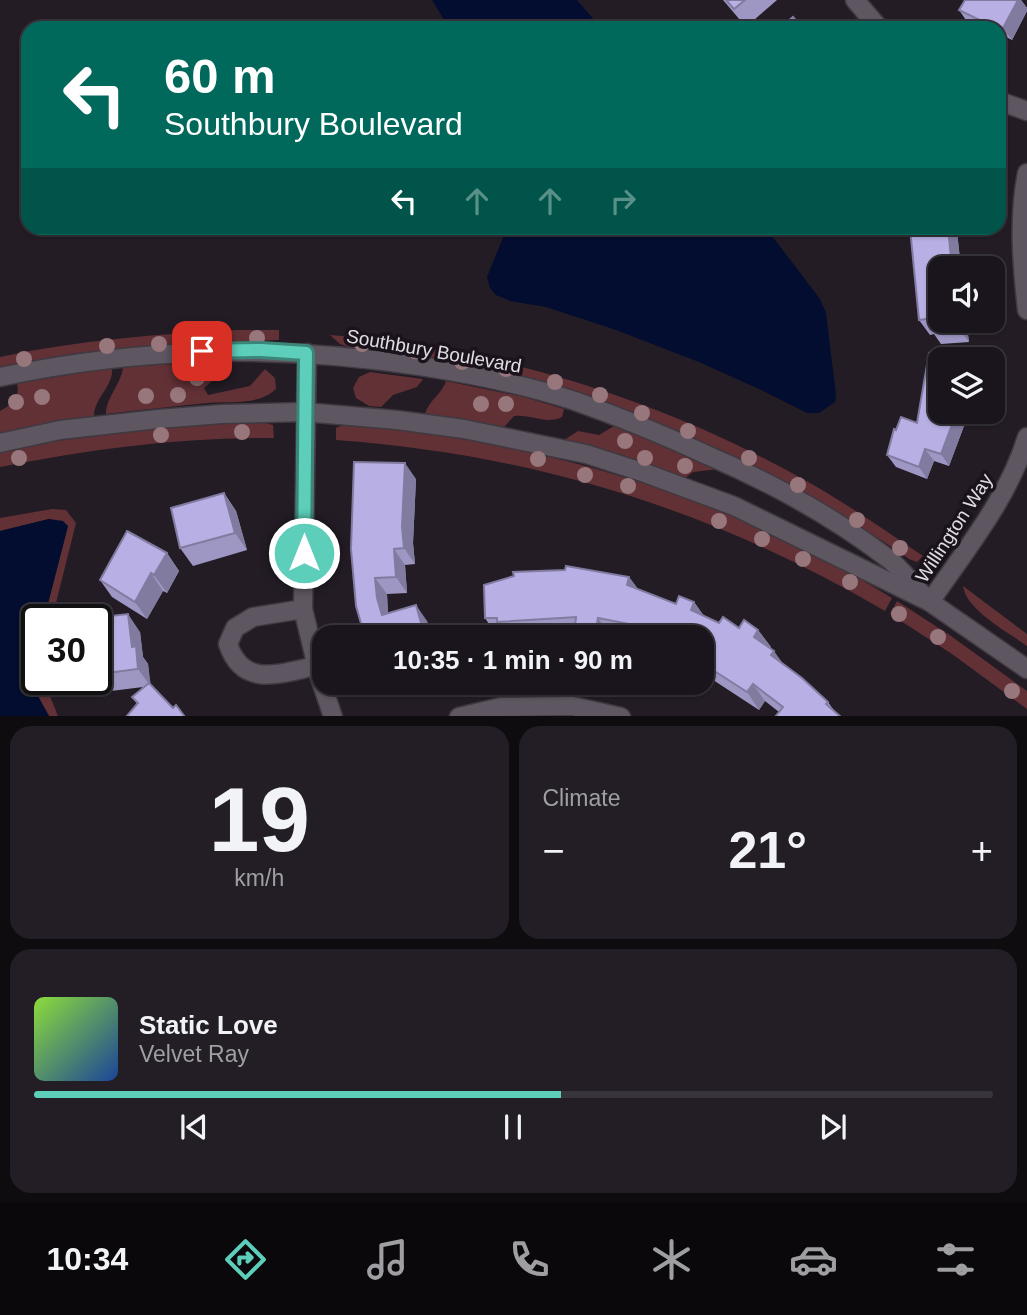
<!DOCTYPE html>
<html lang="en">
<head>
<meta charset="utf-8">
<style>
  :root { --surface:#1a151c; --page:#231e25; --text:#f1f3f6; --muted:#9f9fa3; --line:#38343b; --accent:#5cceba }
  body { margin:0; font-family:Helvetica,sans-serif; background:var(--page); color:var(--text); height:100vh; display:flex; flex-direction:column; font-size:26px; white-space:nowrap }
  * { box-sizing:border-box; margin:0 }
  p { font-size:23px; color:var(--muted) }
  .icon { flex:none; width:38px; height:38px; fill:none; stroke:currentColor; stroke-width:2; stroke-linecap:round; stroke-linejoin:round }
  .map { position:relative; height:716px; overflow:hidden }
  .sheet { display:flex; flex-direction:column; gap:10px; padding:10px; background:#0e0c0f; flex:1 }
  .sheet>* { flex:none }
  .top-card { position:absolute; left:21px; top:21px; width:985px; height:214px; border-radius:21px; box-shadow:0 2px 5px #0004,0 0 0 2px var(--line); background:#00695c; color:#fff; overflow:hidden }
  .tools { position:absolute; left:928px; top:256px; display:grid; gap:14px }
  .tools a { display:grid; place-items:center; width:77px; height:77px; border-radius:14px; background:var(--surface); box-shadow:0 2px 5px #0004,0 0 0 2px var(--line); font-size:35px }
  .speed { position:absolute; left:21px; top:604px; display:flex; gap:14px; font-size:35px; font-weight:700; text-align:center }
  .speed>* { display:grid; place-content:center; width:91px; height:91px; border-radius:50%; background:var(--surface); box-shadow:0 2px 5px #0004,0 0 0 2px var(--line); line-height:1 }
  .speed .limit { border:4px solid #111; border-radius:10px; background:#fff; color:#111 }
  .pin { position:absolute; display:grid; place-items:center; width:60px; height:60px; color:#fff; margin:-30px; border-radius:14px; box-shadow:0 4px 10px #0006 }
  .me { position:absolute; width:77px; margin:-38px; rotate:0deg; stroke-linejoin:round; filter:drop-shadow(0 0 5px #0008) }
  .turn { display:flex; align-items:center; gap:24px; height:147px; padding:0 28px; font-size:32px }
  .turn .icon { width:91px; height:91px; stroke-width:2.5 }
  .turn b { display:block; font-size:49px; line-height:60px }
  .lanes { display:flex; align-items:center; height:66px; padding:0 28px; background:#0003; justify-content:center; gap:35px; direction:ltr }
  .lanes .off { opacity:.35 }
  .big { font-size:52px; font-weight:700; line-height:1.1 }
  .sheet .card { flex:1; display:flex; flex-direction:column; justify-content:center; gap:10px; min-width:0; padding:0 24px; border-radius:21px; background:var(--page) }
  .sheet .dial { align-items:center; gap:0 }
  .dial b { font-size:91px; line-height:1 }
  .song { display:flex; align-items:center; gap:21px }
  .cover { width:84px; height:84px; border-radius:10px; background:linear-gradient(135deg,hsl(90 70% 55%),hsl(220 70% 35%)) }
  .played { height:7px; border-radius:4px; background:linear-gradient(90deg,var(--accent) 55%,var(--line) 55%) }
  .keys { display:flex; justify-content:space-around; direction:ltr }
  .heat { display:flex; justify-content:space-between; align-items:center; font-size:38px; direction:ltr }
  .sheet .tiles { flex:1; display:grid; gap:10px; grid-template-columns:1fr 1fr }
  .card:last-child { grid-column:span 2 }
  .trip { position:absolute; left:312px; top:625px; width:402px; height:70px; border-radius:21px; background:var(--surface); box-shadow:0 2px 5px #0004,0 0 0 2px var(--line); font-weight:700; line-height:70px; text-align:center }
  .tab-bar { display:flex; height:112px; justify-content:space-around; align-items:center; background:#0a080b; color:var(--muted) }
  .tab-bar .icon { width:49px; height:49px }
  .tab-bar .active { color:var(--accent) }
  .tab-bar b { font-size:32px; color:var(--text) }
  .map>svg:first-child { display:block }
</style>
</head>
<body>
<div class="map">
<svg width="1027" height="717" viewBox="0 0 1027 717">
  <rect width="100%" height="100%" fill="#231c25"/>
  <g fill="#623136">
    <path d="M238,330H279V340L198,343L98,351L0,367V357C79,340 158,334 238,330Z"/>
    <path d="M330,335C495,348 657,398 801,478C843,501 883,529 923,556L917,562L909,559C738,440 559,371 352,348L340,344Z"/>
    <path d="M225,361L223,371L204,388L208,395L250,386L265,369L275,378L276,389C258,406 230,401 208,403C175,406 140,410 106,414C106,397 121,385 123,367Z"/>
    <path d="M112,368C114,386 94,398 94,416L0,433V411C13,404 20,398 17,383Z"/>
    <path d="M370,372L423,379L417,387L393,395L381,407L369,406L356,398L353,388L359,377Z"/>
    <path d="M446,381L524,397L564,409L562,417C545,425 532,414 514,416L504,427L425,414C429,400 442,394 446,381Z"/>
    <path d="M261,422L273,425L274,438C181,437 91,449 0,467V452C86,433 173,426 261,422Z"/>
    <path d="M341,426C383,425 428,433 469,440C617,466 764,518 892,598L885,611C711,509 537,455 336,440V428Z"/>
    <path d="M614,426L719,469L693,472L685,478L632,460L564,440L578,431L599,435Z"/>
    <path d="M52,509L66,510L76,523L52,619H44L68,526L49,519L0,531V518Z"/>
    <path d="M963,586L1027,634V646C1008,632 966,610 963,586Z"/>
    <path d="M897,601L951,636L1027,691V709L952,654L890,614Z"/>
    <path d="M37,650V679H43L58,716H49C33,687 28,684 37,650Z"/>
  </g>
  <g fill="#020d30">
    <path d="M432,0H577L601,28H449Z"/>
    <path d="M507,228H766L820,299L826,313L836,395L835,402L819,413H807L759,389L699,362L616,330L546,307L510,301L496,295L490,288L487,277Z"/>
    <path d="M49,519L63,521L68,526L44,619L37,620V650L31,678L33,687L49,716H0V531Z"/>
  </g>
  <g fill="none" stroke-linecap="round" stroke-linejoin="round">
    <g stroke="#3f3941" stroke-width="21">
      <g id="minor">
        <path d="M855,0L879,28"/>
        <path d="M999,101L1027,111"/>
        <path d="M1027,173C1018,218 1022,265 1027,310"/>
        <path d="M307,353L303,609L319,675L333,717"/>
        <path d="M0,377C144,347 280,344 426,367C476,375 526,385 575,401C620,417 664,435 707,455C770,482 832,516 886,557C900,567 911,582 923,595"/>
        <path d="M0,443L60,430L158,419L222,414L304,412L397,420L464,429L586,454L645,473L734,506L930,602L1027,669"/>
        <path d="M930,602C966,549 1008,499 1027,437"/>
        <path d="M303,609L253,617L235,628L228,644C243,689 280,673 316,666"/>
        <path d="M459,717L501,707L572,706L621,717"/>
      </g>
    </g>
    <use href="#minor" stroke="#5e5661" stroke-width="18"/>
  </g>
  <g fill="#97767c">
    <circle cx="210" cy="337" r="8"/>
    <circle cx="257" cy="338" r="8"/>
    <circle cx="159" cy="344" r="8"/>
    <circle cx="362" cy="344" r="8"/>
    <circle cx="107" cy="346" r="8"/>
    <circle cx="415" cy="351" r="8"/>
    <circle cx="24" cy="359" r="8"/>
    <circle cx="462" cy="362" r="8"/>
    <circle cx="506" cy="369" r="8"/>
    <circle cx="197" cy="378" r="8"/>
    <circle cx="555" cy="382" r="8"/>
    <circle cx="178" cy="395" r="8"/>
    <circle cx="600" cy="395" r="8"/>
    <circle cx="146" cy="396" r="8"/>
    <circle cx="42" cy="397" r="8"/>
    <circle cx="16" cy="402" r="8"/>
    <circle cx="481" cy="404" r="8"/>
    <circle cx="506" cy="404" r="8"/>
    <circle cx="642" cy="413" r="8"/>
    <circle cx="688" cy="431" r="8"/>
    <circle cx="242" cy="432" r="8"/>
    <circle cx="161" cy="435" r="8"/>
    <circle cx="625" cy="441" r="8"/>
    <circle cx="19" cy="458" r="8"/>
    <circle cx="645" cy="458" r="8"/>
    <circle cx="749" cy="458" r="8"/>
    <circle cx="538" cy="459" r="8"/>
    <circle cx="685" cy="466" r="8"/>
    <circle cx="585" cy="475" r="8"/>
    <circle cx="798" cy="485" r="8"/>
    <circle cx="628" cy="486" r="8"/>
    <circle cx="857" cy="520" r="8"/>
    <circle cx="719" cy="521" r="8"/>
    <circle cx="762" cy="539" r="8"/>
    <circle cx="900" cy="548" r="8"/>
    <circle cx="803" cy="559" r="8"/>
    <circle cx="850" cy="582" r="8"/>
    <circle cx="899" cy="614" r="8"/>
    <circle cx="938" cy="637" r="8"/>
    <circle cx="1012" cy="691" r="8"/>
  </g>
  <g fill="#9e97c4">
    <path d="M723,0H777L746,27Z"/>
    <path d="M1021,0L1027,8V11L1012,40L1004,36L1002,39L999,37V28H979L968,23L959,10Z"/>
    <path d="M910,228H954L957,232L961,268H940V320H966L969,342L941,344L934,334L930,335L919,320Z"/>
    <path d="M940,411H968L967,418L949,466L934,461L927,479L896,467L887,455L917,423Z"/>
    <path d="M416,479L413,543L415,564L405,565L407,593L387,594L388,613L427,621L431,637H365L356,606Z"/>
    <path d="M224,493L236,511L247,550L193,566L180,548Z"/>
    <path d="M167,553L179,571L167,593L163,591L147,619L112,597L100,580Z"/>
    <path d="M629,577L638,589L676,604L694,602L704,616L719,623L739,628L758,630L771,647L770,648L783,664L828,702L835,712H779L765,701L759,710L707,676L702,674V637H617L611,636L610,637H583L581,635L545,637H508L507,636H497L485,618Z"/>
    <path d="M96,620L140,632L143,657L148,664L150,684L173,708L185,717L137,704L132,697L143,687L111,691L96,671Z"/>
  </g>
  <g fill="#817ba0">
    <path d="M1018,0H1021L1027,8V11L1012,40L1003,28Z"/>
    <path d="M999,29L1004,36L1002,39L999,34Z"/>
    <path d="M948,228H954L957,232L961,268H952Z"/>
    <path d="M957,320H966L969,342L958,327Z"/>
    <path d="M957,411H968L967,418L949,466L941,454Z"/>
    <path d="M925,449L934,461L927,479L919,467Z"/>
    <path d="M405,463L416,479L413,543L415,564L404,548L402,527Z"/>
    <path d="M224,493L236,511L247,550L235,533Z"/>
    <path d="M394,549L405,565L407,593L396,577Z"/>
    <path d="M167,553L179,571L167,593L154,575Z"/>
    <path d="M151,573L163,591L147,619L135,602Z"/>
    <path d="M629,577L641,594L627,585Z"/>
    <path d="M375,578L387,594L388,614L382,615L377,598Z"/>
    <path d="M694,602L706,619L691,610Z"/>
    <path d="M416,605L427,621L431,637H425Z"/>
    <path d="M128,614L140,632L143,657L148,664L151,687L138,669L132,647Z"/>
    <path d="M598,618L611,636L610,637H602L596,629Z"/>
    <path d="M758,630L771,647L766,655L754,637Z"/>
    <path d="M774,651L786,668L771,655Z"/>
    <path d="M753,684L765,701L759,710L747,692Z"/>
  </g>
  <g fill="#b8b0e4" stroke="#817ba0" stroke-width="2">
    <path d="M726,0H745L734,9Z"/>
    <path d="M965,0H1018L1003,28L996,24L994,27L959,10Z"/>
    <path d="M793,17L802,28H780Z"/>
    <path d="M910,228H948L952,268H940V320H957L958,327L930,329L932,318L919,320Z"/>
    <path d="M929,353L960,359H940V411H957L941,454L925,449L919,467L887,455L894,429L896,430L901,417L917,423Z"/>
    <path d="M354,462L405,463L402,527L404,548L394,549L396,577L375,578L377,598L382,615L416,605L425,637H385L383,633L365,637L356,606L351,549Z"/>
    <path d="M224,493L235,533L180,548L171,508Z"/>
    <path d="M127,531L167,553L154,575L151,573L135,602L100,580Z"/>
    <path d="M566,566L629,577L627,585L676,604L679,596L694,602L691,610L719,623L723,617L739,628L744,620L758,630L754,637L774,651L771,655L802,678L828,702L826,704L841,717H775L783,707L753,684L747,692L702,663V637H631L630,636L634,625L598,618L596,629L575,626L576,617L497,622V618H485L484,585L514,576L513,572L565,570Z"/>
    <path d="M128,614L132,647L136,646L138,669L99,674L98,661H96V620H93L92,618Z"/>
    <path d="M149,683L173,708L176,705L185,717H126L138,703L132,697Z"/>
  </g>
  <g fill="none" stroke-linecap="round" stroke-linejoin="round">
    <g stroke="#3c8679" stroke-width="18">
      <path id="route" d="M202,351L261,350L306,353L304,553"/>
    </g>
    <use href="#route" stroke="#5cceba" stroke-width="12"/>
  </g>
  <g text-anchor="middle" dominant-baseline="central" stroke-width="7" stroke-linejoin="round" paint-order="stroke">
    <g font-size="19" fill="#e1dce3" stroke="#1a131c">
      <text transform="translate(434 351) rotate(10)">Southbury Boulevard</text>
      <text transform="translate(954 528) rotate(-57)">Willington Way</text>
    </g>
  </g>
</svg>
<div class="tools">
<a><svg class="icon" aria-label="sound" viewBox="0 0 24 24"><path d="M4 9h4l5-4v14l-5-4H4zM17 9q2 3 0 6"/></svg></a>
<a><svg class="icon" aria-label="layers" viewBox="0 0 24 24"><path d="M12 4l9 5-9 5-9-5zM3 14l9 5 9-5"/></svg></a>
</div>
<div class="speed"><div class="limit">30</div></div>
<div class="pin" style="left:202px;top:351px;background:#d93025"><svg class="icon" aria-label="arrive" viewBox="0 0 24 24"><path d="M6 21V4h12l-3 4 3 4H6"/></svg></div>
<svg class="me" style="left:304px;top:553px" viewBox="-20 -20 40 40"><circle r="17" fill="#5cceba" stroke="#fff" stroke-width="3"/><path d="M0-11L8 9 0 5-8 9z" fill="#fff"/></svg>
<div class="trip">10:35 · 1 min · 90 m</div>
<div class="top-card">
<div class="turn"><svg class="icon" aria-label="left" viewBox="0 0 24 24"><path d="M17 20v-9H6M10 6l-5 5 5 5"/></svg><div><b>60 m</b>Southbury Boulevard</div></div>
<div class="lanes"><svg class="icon" aria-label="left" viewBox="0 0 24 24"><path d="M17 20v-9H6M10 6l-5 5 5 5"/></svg><svg class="icon off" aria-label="ahead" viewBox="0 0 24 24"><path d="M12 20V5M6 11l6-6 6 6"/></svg><svg class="icon off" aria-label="ahead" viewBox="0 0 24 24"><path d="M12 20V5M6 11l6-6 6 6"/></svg><svg class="icon off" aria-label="right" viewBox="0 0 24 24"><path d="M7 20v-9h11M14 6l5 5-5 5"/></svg></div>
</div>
</div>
<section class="sheet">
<div class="tiles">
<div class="card dial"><b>19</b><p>km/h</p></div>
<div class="card"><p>Climate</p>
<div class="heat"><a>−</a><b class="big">21°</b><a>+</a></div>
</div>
<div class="card">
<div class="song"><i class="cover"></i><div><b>Static Love</b><p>Velvet Ray</p></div></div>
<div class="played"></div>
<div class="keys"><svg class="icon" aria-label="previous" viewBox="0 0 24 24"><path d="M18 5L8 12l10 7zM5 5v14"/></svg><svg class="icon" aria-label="pause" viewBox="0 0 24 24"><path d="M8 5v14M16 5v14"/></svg><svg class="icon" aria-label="next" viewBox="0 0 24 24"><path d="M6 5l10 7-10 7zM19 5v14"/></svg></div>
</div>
</div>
</section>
<nav class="tab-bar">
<b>10:34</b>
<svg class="icon active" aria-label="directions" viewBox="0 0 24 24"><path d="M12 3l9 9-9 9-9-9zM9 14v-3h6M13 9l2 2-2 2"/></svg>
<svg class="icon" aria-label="music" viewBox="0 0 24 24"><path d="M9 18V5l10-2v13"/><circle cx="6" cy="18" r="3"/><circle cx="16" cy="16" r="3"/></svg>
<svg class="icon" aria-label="phone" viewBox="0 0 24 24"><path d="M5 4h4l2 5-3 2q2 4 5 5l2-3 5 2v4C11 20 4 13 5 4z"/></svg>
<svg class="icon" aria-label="climate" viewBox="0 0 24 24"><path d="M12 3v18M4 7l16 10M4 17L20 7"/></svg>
<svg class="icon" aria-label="car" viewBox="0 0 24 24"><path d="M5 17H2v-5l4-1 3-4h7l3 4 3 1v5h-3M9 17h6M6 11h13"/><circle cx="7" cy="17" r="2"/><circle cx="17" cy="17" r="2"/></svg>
<svg class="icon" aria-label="filters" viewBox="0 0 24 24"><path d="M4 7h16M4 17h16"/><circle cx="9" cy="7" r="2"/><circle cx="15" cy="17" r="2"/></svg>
</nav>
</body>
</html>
